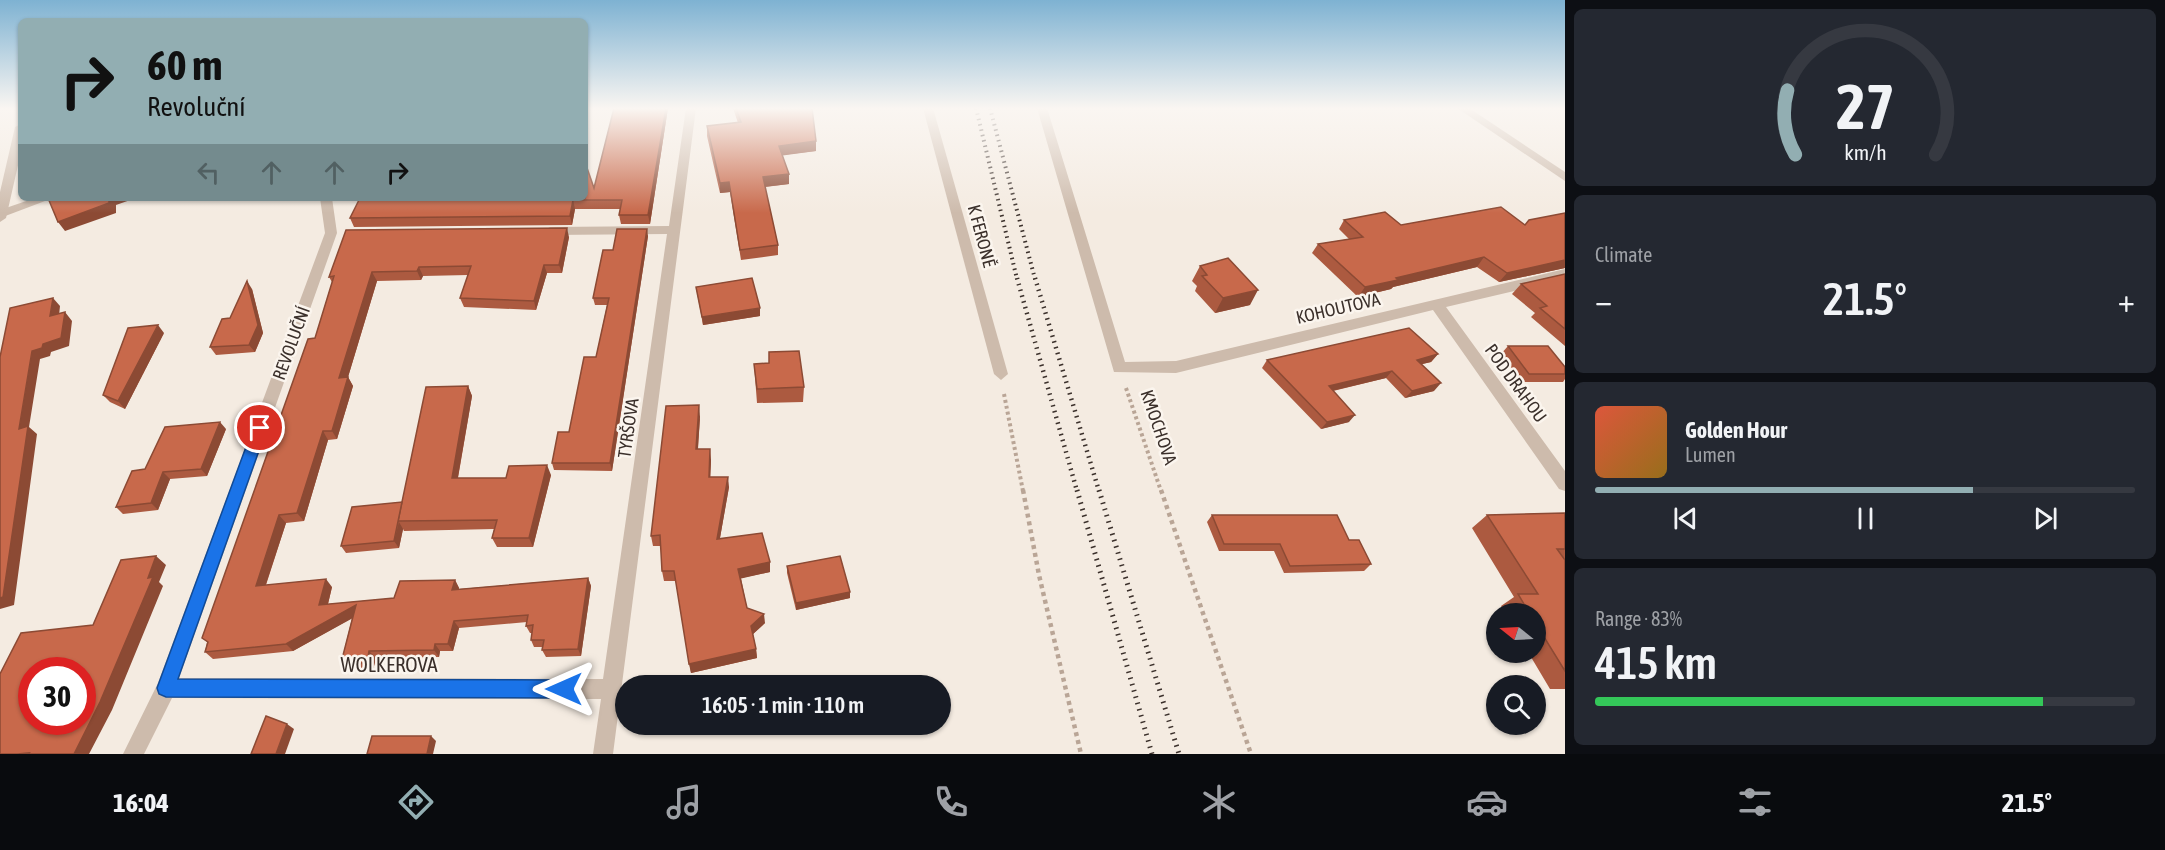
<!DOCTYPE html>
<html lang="en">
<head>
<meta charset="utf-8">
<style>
  :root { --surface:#171b24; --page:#242831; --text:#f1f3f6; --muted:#9ea1a6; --line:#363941; --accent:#92aeb2 }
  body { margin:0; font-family:"Asap Condensed",sans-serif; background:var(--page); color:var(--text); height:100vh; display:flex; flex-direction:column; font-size:22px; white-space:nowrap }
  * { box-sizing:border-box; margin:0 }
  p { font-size:20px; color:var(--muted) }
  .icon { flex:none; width:33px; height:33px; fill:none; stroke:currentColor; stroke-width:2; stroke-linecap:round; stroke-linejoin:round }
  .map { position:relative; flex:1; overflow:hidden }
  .side { display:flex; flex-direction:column; gap:9px; padding:9px; background:#0d0f14; width:600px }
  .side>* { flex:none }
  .banner { position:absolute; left:18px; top:18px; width:570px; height:183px; border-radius:9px; box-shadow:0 2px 4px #0004; background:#92aeb2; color:#111; overflow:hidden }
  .needle { width:39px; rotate:288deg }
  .controls { position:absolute; left:1486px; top:603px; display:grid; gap:12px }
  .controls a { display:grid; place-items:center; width:60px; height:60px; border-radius:50%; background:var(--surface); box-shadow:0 2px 4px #0004; font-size:30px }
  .speed { position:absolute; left:18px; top:657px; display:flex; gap:12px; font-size:30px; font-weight:700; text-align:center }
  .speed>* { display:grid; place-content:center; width:78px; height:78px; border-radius:50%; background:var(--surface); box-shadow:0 2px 4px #0004; line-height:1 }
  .speed .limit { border:9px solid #d22; background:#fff; color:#111 }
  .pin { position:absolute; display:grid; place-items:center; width:51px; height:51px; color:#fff; margin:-26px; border:3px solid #fff; border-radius:50%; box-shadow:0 2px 6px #0007 }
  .me { position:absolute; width:66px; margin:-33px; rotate:270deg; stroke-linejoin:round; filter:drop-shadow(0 0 4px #0008) }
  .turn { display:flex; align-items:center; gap:21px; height:126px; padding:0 30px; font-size:27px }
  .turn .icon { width:78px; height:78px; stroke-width:2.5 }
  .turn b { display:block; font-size:42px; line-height:51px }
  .lanes { display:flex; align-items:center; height:57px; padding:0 30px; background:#0003; justify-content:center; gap:30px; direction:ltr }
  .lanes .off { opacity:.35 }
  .big { font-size:45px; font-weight:600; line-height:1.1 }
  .side .tile { flex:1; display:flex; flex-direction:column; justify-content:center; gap:9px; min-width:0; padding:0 21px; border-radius:9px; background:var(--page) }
  .side .dial { align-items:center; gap:0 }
  .dial svg { height:156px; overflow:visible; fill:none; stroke:var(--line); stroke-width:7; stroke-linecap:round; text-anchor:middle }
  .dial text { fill:var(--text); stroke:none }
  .song { display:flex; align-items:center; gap:18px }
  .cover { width:72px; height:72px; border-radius:9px; background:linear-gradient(135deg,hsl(10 70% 55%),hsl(40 70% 35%)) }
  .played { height:6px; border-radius:3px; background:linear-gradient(90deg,var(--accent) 70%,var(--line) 70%) }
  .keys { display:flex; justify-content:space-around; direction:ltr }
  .heat { display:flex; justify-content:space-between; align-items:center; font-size:33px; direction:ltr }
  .charge { height:9px; border-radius:4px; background:linear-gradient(90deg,#34c759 83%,var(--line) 0) }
  .trip { position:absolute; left:615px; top:675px; width:336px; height:60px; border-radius:30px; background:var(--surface); box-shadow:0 2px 4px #0004; font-weight:600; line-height:60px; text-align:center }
  .dock { display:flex; height:96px; justify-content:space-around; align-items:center; background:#090b0e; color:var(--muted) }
  .dock .icon { width:42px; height:42px }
  .dock .current { color:var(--accent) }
  .dock b { font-size:27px; color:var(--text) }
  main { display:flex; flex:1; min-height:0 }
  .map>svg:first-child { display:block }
</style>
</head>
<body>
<main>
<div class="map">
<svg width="1565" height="754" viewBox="0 0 1565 754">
  <rect width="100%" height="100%" fill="#f4ebe1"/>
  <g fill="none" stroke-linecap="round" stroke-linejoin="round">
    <g stroke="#b9a596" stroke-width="4" stroke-dasharray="3 3" stroke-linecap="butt">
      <path d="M1126,388L1161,491"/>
      <path d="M1004,394L1023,491"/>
    </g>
    <g stroke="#b9a596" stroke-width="4.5" stroke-dasharray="4 4" stroke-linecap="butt">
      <path d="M1023,490L1039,575L1081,754"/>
      <path d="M1161,490L1251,754"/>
    </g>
    <g fill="#cdbbac" fill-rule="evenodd">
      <path d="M686,108H696L613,754H593L601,699L172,698L144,754H123L158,683L325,233L320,198H332L337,233L179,678L603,679L667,234L550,235L544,231L550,227L669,226Z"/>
      <path d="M923,108H933L1008,374L1001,380L994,374Z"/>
      <path d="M1037,108H1047L1125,362L1176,361L1565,269V279L1446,307L1565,471V491L1559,489L1433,310L1176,373L1114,372Z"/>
      <path d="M1457,108H1469L1565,172V181Z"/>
      <path d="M21,124V152L6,218L0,222V192L15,127Z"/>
    </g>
    <path fill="#cdbbac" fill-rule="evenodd" d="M35,198H53L0,218V210Z"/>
    <g stroke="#3b302b" stroke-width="4" stroke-dasharray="1.5 4" stroke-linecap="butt">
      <path d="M976,108L1017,279"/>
      <path d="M990,108L1035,279"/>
    </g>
    <g stroke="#3b302b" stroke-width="4.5" stroke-dasharray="1.5 4.5" stroke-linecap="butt">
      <path d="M1017,278L1077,491"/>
      <path d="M1035,278L1099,491"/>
    </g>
    <g stroke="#3b302b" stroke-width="5" stroke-dasharray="1.5 5" stroke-linecap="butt">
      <path d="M1077,490L1152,754"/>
      <path d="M1099,490L1179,754"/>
    </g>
  </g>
  <g fill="#ac5a40">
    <path d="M668,108L650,224H621L619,215L621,209H575L572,225L354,227L350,218L594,188Z"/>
    <path d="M733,108H812L816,141V151L782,155L789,184L765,187L778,245V255L741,260L730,192L720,193L707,136V126L738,123Z"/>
    <path d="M1565,213V268L1499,282L1477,267L1393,287L1391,289L1358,297L1312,253L1318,244L1349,239L1339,229L1344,220L1401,225H1525Z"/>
    <path d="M648,236L612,471L554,470L552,463L569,432L596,357L607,305H595L593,298L613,250Z"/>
    <path d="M569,237L562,273H547L536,310L464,307L460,298L468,275L423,276L421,280L377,281L348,377L353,386L337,439L328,440L304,521L286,523L266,585L332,587L328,604L394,598L455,580L459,588V589L588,578L591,586L581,656L546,657L542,650V647H534L531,640L532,633H530L526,626L527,622L459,628L453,651H440L439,657L376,658L373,670H348L341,663L352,618L293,651L213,659L205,652L207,642L202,638L315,338L332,282L329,277Z"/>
    <path d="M1200,266L1250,305L1215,313L1195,291L1197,286L1192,281Z"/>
    <path d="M1565,274V346L1531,317L1535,313L1512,294L1521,284Z"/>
    <path d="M696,287L760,316L703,325Z"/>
    <path d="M252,289L263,333L255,352L216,355L210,347Z"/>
    <path d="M164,333L125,409L110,402L103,395Z"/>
    <path d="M1508,346L1565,367V379L1563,382H1522L1501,354Z"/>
    <path d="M769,352L804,387L803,402L757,403L754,364L769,363Z"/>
    <path d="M1438,354L1431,362L1422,364L1434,391L1405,398L1386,378L1333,391L1349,422L1321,429L1262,368L1267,360Z"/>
    <path d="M468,386L472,396L458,478H506L551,475L533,547H497L492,538L494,529L404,531L403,529L399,548L346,553L341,546L402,502Z"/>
    <path d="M700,417L698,449L711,460L710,477L729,487L720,538L770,562V572L741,578L747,608L765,623L753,634L756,649L757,658L691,673L676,581H664L662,571L661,546H653L651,536Z"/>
    <path d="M226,429L207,476L170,479L158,510L123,514L116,507L145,469Z"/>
    <path d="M1565,513V689H1550L1528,652H1536V614H1505L1501,606L1514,597L1472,528L1487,515Z"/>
    <path d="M1212,515L1349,540L1371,564L1364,571L1284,573L1274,551H1219L1207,522Z"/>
    <path d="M787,566L850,592V598L796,610L787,573Z"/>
  </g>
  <g fill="#8c4a34">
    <path d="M666,108H668L650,224L648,215Z"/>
    <path d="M816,141V151L779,156V146Z"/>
    <path d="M789,174V184L763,187V177Z"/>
    <path d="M729,182L730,192L720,193V183Z"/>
    <path d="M109,198H136L116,205V213L65,231L58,222Z"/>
    <path d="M170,198H181L172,201Z"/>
    <path d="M573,200L575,209L572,225L570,216Z"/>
    <path d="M567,228L569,237L562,273L559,265Z"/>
    <path d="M647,229L648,236L612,471L610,463Z"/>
    <path d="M1484,257L1477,267L1393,287L1391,289L1358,297L1365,287L1396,278Z"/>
    <path d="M1565,260V268L1499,282L1507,273Z"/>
    <path d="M544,265L547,273L536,310L534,301Z"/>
    <path d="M419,267L423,276L421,280L417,271Z"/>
    <path d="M372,272L377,281L345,387L339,378Z"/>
    <path d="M247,281L252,289L263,333L255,352L249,345Z"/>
    <path d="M1258,290L1250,305L1215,313L1223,298Z"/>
    <path d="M53,298L60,306L58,325L50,316Z"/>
    <path d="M760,308V316L703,325L702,317Z"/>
    <path d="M65,312L72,321L69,346L51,352L50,356L40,359L29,427L37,434L14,605L0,609V598L19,429L32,351L43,344Z"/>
    <path d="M158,325L164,333L125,409L118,401Z"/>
    <path d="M1438,354L1431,362L1410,367L1417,360Z"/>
    <path d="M1392,371L1386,378L1323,393L1329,386Z"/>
    <path d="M348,377L353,386L337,439L332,431Z"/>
    <path d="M1441,383L1434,391L1405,398L1412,391Z"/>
    <path d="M468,386L472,396L456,488L452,478Z"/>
    <path d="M699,405L700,417L697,460L696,449Z"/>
    <path d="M1355,415L1349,422L1321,429L1327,422Z"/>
    <path d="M220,422L226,429L207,476L201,469Z"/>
    <path d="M323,431L328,440L304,521L297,513Z"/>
    <path d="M710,449L711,460L710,487L709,477Z"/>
    <path d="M547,465L551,475L533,547L529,538Z"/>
    <path d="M163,472L170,479L158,510L151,503Z"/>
    <path d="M728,477L729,487L718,549L717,539Z"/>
    <path d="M279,515L286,523L263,593L256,586Z"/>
    <path d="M399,522L403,529L399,548L394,541Z"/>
    <path d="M156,556L166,565L159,582L163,586L112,710L89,754H74Z"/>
    <path d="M770,562V572L739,579L738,569Z"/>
    <path d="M588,578L591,586L581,656L578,649Z"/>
    <path d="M326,579L332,587L326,612L319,605Z"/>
    <path d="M455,580L459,588L457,597L452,590Z"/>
    <path d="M850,592V598L796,610V603Z"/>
    <path d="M356,605L362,613L293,651L286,644Z"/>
    <path d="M764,614L765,623L752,635L751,626Z"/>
    <path d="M454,621L459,628L453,651L448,644Z"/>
    <path d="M435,644L440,651L439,657L434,650Z"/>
    <path d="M756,649L757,658L691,673L689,664Z"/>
    <path d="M369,651L376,658L373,670L367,663Z"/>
    <path d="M287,724L294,729L285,754H276Z"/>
    <path d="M431,736L436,741L433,754H427Z"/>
  </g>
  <g fill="#c8694b" stroke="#8c4a34" stroke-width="1.5" fill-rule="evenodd">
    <path d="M614,108H666L648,215H619L622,200H573L570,216L350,218L360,198H585V162L594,188Z"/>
    <path d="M736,108H812L816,141L779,146L789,174L763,177L778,245L740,250L729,182L720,183L707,126L741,122Z"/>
    <path d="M48,198H109V203L58,222Z"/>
    <path d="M1501,207L1525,225L1529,220L1565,213V260L1507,273L1484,257L1396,278L1398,280L1365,287L1318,244L1363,237L1344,220L1385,212L1401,225Z"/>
    <path d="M567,228L559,265H544L534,301L460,298L471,266L419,267L417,271L372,272L339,378L348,377L332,431H323L297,513L279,515L256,586L326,579L319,605L394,598L400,581L455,580L452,590L588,578L578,649L542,650L544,640H531L533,625L526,626L528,615L454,621L448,644H435L434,650L369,651L367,663H341L356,605L286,644L205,652L208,642L202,638L308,339L315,338L334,276L329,277L346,230Z"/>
    <path d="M617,229H647L610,463H552L558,432H569L584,357H596L609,298H593L603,250H613Z"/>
    <path d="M1228,258L1258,290L1223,298L1202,276L1207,275L1200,266Z"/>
    <path d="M1565,274V329L1540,308L1547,306L1521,284Z"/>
    <path d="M752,278L760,308L702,317L696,287Z"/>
    <path d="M247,281L258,325L249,345L210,347L222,319L230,318Z"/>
    <path d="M53,298L50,316L65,312L61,338L43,344L42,348L32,351L19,429L28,426L3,597L0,598V357L10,308Z"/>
    <path d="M158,325L118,401L103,395L128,328Z"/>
    <path d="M1409,328L1438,354L1417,360L1441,383L1412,391L1392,371L1329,386L1355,415L1327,422L1267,360Z"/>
    <path d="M1508,346H1548L1565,367V374H1529Z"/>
    <path d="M799,351L804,387L757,389L754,364L769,363V352Z"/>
    <path d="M468,386L452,478H506L509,466L547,465L529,538H492L497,520L398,521L426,387Z"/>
    <path d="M699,405L696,449H710L709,477H728L717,539L762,533L770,562L738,569L747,608L764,614L751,626L756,649L689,664L674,571H662L660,535L651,536L666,406Z"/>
    <path d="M220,422L201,469L163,472L151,503L116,507L132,471L145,469L165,427Z"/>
    <path d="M402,502L394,541L341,546L352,507Z"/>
    <path d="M1565,513V549H1557L1565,560V671L1536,624V614H1530L1518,594H1538L1487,515Z"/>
    <path d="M1212,515H1337L1349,540H1359L1371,564L1290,566L1280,544H1224Z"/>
    <path d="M156,556L148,578L153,577L100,702L74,754H28L29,753L17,754H0V674L21,633L93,625L121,560ZM32,670H82V722H32Z"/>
    <path d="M840,556L850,592L796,603L787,566Z"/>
    <path d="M266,716L287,724L276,754H251Z"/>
    <path d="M372,736H431L427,754H367Z"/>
  </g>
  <linearGradient id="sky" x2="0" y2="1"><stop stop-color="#7eb2d2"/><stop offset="0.51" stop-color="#faf6f2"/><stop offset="1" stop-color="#faf6f2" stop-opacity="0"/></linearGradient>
  <rect width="1565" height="213" fill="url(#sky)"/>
  <path fill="#1a73e8" stroke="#114b97" stroke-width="1.5" d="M260,422L267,428L178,679L564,680L571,682L573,689L571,695L564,698L166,697L159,694L157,688L253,428Z"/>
  <g text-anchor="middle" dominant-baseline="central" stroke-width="5" stroke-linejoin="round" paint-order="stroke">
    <g font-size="18" fill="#3b302b" stroke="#fbf5ee">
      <text transform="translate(982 236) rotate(75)">K FERONĚ</text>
      <text transform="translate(1338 308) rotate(-13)">KOHOUTOVA</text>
      <text transform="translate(291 343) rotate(-70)">REVOLUČNÍ</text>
      <text transform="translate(1516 383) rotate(54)">POD DRAHOU</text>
      <text transform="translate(1159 427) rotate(71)">KMOCHOVA</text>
      <text transform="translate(628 428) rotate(-82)">TYRŠOVA</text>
    </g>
    <g font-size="21" fill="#3b302b" stroke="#fbf5ee">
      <text x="389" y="664">WOLKEROVA</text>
    </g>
  </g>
</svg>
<div class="controls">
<a><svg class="needle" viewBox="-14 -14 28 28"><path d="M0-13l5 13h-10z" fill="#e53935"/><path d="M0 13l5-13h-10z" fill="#9ea1a6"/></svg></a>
<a><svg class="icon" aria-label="search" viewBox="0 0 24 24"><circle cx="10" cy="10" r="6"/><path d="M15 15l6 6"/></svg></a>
</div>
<div class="speed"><div class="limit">30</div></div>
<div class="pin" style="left:260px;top:428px;background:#d93025"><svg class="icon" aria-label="arrive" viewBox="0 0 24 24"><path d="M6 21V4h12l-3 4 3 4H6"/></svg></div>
<svg class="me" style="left:564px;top:689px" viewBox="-20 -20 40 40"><path d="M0-17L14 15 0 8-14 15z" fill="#1a73e8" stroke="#fff" stroke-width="4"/></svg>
<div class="trip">16:05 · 1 min · 110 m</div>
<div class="banner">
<div class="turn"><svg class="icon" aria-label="right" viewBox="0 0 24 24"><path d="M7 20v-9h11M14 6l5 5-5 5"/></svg><div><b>60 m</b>Revoluční</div></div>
<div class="lanes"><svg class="icon off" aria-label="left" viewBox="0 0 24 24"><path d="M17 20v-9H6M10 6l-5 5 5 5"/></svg><svg class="icon off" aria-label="ahead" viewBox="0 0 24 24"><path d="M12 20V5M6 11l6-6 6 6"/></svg><svg class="icon off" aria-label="ahead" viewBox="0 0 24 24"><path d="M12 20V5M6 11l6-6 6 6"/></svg><svg class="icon" aria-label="right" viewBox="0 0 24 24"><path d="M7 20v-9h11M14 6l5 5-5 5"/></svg></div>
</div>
</div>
<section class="side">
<div class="tile dial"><svg viewBox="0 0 100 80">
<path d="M14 69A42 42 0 1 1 86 69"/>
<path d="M14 69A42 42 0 0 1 10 36" stroke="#92aeb2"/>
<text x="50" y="56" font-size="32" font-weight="700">27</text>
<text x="50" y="72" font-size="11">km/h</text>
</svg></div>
<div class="tile"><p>Climate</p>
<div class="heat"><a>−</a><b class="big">21.5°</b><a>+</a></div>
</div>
<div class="tile">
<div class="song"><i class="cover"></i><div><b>Golden Hour</b><p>Lumen</p></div></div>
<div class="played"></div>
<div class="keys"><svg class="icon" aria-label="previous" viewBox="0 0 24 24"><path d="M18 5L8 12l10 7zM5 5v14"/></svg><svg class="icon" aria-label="pause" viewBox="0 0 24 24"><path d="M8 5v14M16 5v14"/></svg><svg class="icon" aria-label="next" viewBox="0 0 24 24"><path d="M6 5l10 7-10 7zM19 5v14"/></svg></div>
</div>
<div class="tile"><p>Range · 83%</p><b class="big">415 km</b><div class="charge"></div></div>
</section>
</main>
<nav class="dock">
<b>16:04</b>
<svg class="icon current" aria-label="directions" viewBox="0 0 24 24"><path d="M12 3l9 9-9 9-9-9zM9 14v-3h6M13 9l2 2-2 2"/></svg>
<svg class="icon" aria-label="music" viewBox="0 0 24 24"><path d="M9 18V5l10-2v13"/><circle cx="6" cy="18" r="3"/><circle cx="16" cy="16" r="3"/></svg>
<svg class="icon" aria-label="phone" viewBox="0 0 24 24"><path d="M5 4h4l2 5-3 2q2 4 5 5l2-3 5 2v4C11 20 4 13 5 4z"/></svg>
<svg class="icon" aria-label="climate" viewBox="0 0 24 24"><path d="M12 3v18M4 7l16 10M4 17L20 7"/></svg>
<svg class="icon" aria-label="car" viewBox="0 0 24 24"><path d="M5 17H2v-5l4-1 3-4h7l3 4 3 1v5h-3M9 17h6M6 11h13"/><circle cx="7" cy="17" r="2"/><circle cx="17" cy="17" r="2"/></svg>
<svg class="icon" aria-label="filters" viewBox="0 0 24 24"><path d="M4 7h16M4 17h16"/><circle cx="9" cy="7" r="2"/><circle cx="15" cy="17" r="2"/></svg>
<b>21.5°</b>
</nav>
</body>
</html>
